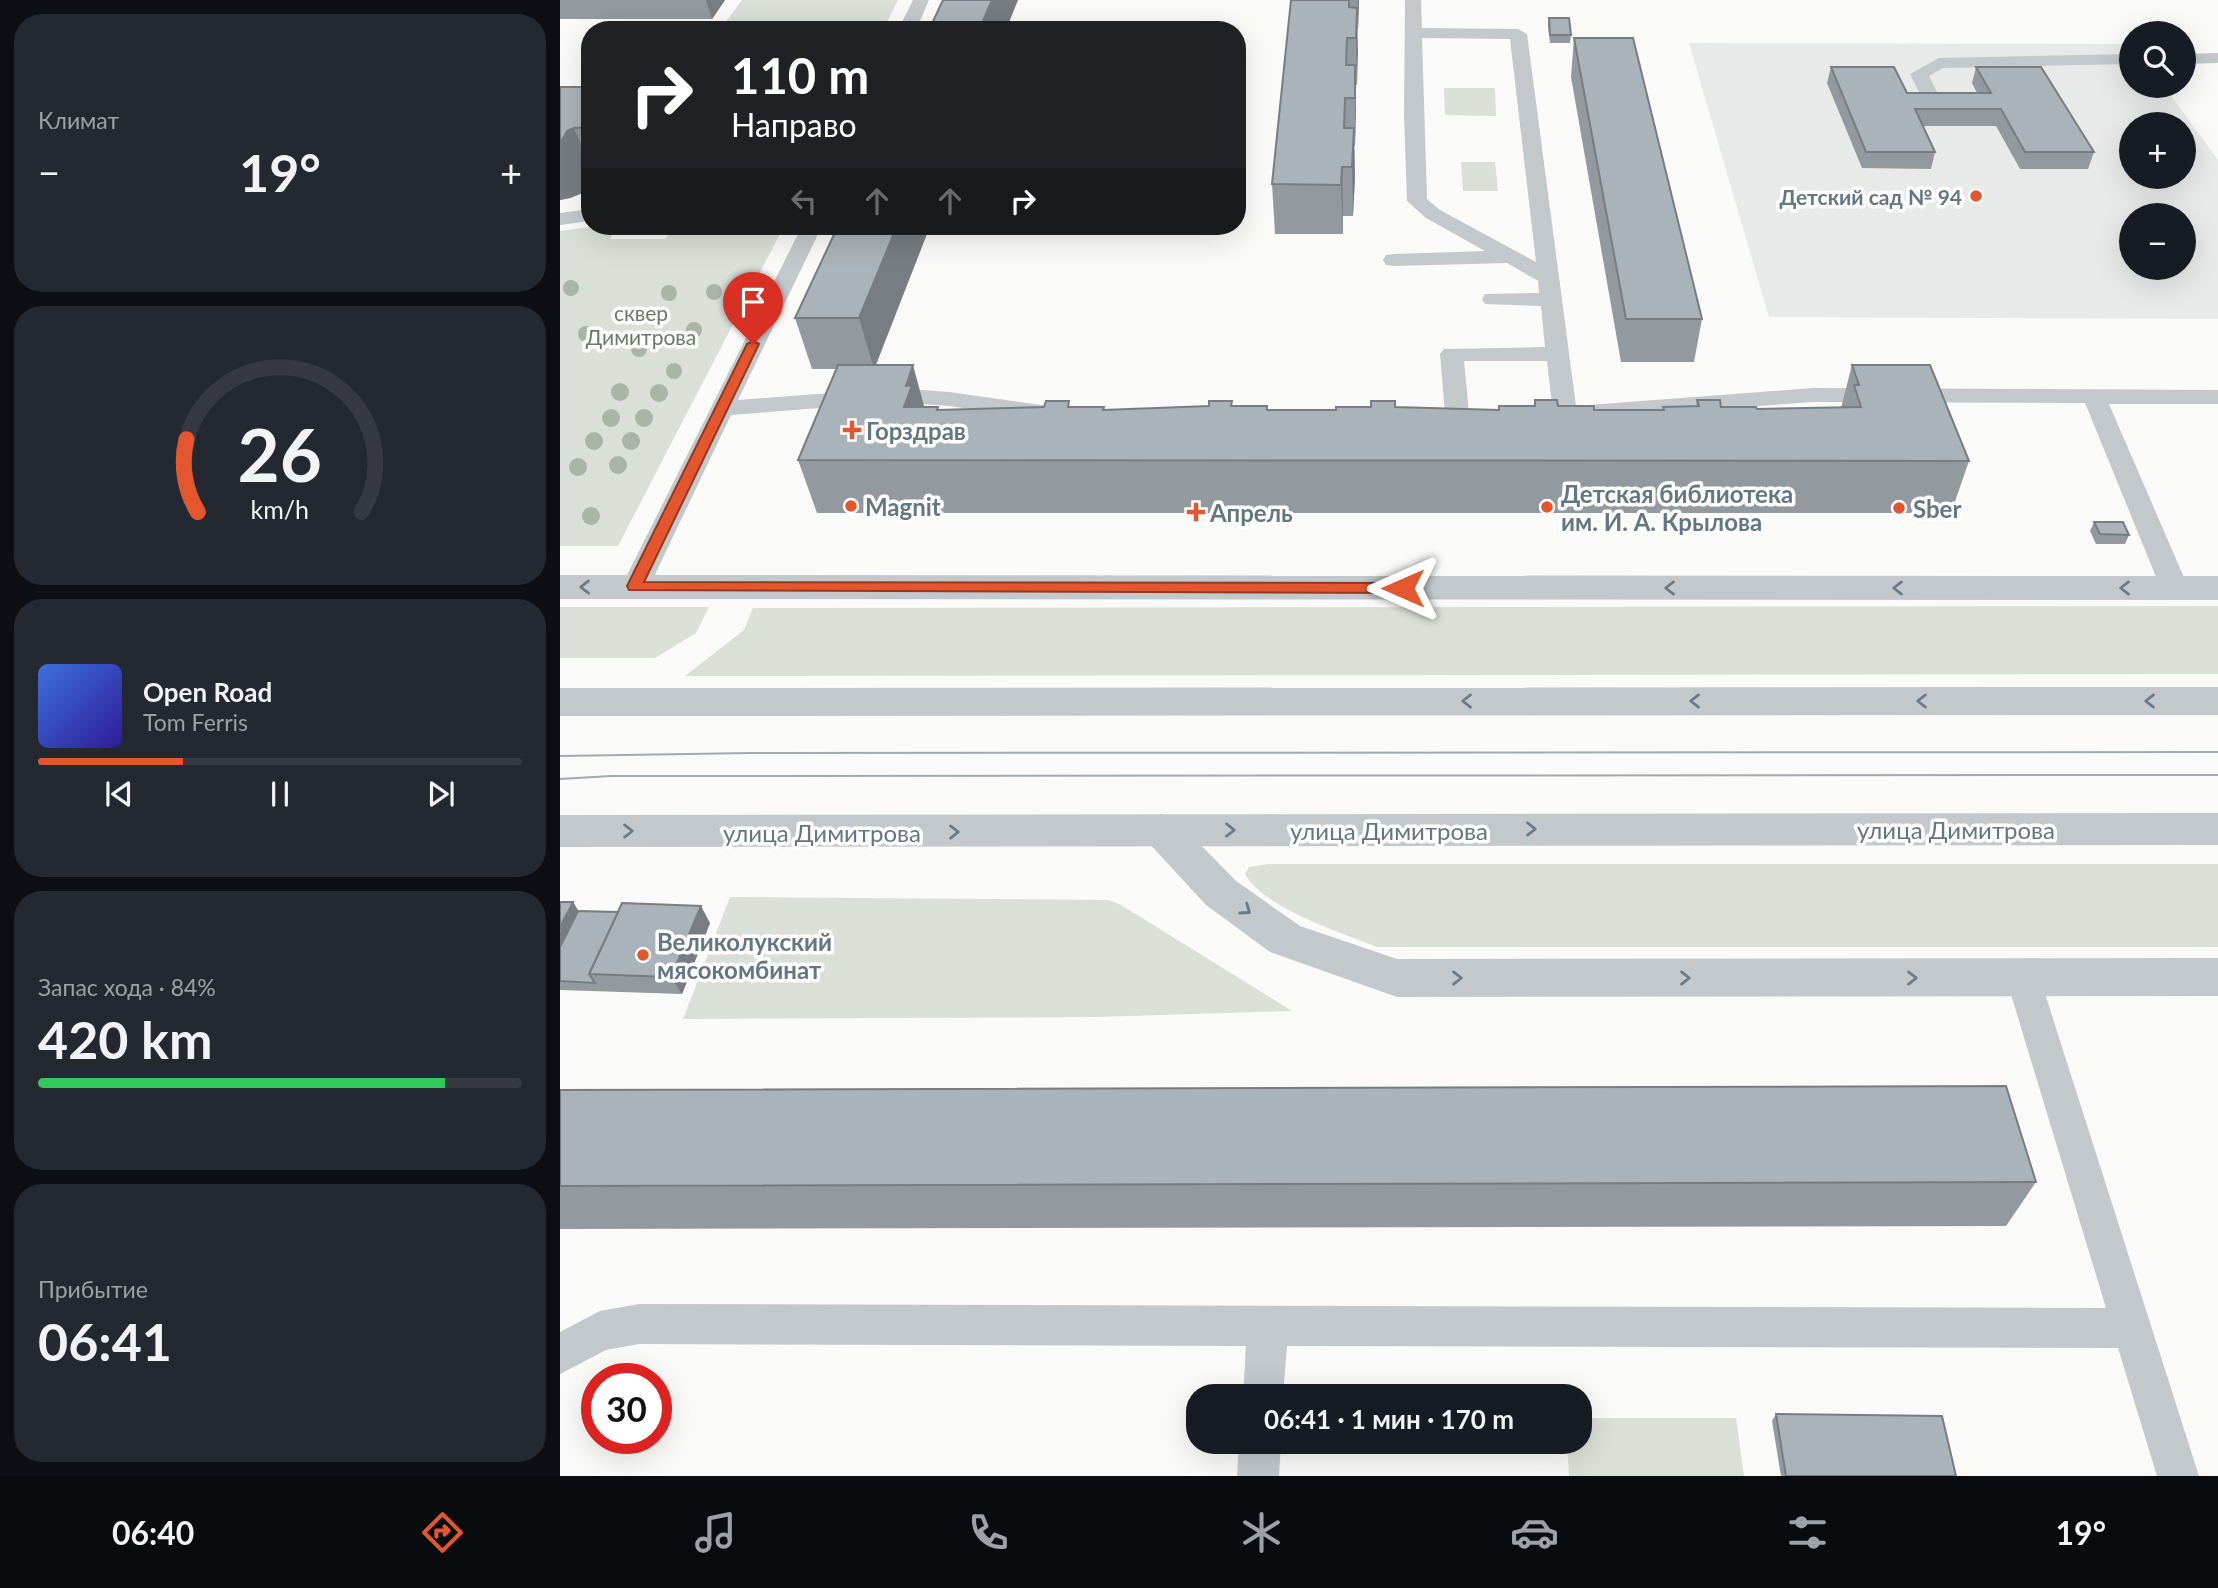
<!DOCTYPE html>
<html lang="ru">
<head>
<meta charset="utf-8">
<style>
  :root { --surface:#171b24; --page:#242831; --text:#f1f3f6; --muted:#9ea1a6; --line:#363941; --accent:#e4572e }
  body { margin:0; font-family:Lato,sans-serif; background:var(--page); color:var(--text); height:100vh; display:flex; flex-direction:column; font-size:26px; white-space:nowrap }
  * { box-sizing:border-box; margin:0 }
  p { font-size:23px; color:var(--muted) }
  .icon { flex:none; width:38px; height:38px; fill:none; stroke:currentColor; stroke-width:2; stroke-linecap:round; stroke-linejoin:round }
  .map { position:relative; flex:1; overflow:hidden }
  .details { display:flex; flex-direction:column; gap:14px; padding:14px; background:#0d0f14; width:560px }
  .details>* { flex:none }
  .guide { position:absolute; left:21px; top:21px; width:665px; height:214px; border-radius:28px; box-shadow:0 7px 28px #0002; background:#202124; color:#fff; overflow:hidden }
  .controls { position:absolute; left:1559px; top:21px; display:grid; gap:14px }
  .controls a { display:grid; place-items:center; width:77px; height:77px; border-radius:50%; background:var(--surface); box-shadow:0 7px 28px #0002; font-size:35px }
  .speed { position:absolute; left:21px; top:1363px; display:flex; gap:14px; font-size:35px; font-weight:700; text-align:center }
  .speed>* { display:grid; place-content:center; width:91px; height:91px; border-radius:50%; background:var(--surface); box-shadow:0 7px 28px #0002; line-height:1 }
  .speed .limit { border:10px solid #d22; background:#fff; color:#111 }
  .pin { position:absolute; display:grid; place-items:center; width:60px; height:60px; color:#fff; margin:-72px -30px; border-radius:50% 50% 50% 0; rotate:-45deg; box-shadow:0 0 7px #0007 }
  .pin .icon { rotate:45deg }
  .me { position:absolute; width:77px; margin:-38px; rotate:270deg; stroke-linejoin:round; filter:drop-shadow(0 0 5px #0008) }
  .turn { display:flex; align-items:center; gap:24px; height:147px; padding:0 35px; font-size:32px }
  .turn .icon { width:91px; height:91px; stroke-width:2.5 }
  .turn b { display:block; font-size:49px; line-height:60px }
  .lanes { display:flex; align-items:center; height:66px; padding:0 35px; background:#0003; justify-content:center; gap:35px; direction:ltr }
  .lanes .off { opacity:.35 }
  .big { font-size:52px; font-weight:700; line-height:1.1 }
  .details .widget { flex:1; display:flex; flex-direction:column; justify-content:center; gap:10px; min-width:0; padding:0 24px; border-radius:28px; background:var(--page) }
  .details .dial { align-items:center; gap:0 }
  .dial svg { height:182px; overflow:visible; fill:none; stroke:var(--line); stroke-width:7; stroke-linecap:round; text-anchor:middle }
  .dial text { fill:var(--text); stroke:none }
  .song { display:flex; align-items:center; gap:21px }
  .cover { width:84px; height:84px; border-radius:10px; background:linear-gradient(135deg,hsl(220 70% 55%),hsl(250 70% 35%)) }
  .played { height:7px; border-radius:4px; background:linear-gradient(90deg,var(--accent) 30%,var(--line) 30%) }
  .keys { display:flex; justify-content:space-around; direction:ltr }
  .heat { display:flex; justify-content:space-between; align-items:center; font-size:38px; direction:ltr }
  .charge { height:10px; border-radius:5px; background:linear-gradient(90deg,#34c759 84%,var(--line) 0) }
  .trip { position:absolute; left:626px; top:1384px; width:406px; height:70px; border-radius:28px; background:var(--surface); box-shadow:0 7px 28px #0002; font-weight:700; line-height:70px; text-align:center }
  .tabs { display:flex; height:112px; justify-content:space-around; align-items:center; background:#090b0e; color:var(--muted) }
  .tabs .icon { width:49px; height:49px }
  .tabs .current { color:var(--accent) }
  .tabs b { font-size:32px; color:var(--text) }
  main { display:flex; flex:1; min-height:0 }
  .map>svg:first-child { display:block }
</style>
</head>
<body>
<main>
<section class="details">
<div class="widget"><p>Климат</p>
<div class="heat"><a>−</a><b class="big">19°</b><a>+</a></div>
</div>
<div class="widget dial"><svg viewBox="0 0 100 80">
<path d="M14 69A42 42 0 1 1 86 69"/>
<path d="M14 69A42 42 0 0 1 9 37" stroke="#e4572e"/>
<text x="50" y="56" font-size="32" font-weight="700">26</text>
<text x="50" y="72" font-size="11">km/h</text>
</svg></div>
<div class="widget">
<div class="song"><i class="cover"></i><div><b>Open Road</b><p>Tom Ferris</p></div></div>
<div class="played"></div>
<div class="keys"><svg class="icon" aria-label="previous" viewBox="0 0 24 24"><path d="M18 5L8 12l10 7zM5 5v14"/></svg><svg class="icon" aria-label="pause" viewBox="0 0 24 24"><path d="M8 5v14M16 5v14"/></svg><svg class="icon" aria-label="next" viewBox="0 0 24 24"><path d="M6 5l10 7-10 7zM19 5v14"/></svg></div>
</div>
<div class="widget"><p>Запас хода · 84%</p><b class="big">420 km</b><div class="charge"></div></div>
<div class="widget"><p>Прибытие</p><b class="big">06:41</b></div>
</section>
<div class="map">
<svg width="1658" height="1476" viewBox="0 0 1658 1476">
  <rect width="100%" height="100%" fill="#fafaf8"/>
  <path fill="#e8e9e9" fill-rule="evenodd" d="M1129,43L1571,44L1572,86H1604L1658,160V319L1209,317ZM1572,124H1624V177H1572ZM1572,215H1624V268H1572Z"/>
  <g fill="#dadfd7">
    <path d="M182,0H338L323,30H160Z"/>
    <path d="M884,88H935L936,116L885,115Z"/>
    <path d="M901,162H935L938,191H903Z"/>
    <path d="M38,226H57L50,239H105L114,226H224L58,546H0V231Z"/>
    <path d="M1658,606V674L125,676L184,630L193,608Z"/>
    <path d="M0,607H149L136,633L95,658H0Z"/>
    <path d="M708,864H1658V947H817C780,932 705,909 685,874L689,867Z"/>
    <path d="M170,897L548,900L561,905L732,1011L536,1017L123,1019Z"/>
    <path d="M1020,1418H1176L1184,1476H1009L1007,1442H1020Z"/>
  </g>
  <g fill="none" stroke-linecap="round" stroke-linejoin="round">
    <g fill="#c3c8cc" fill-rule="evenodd">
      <path d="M353,0H369L356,30H338Z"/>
      <path d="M845,0H861L862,28L958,29L967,34L1016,406L1253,388L1658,390V404H1549L1629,589L1625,596L1615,598L1605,596L1601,589L1525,403L1253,402L1021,419C1012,417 1006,420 996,418L993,413L987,361H904L909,413L906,418L897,420L888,418L885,413L880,354L884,349L985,347L981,306L925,304L922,299L925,294L979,293L978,281L947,263L834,266L826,265L823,260L826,255L834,254L925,251L866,218L847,201L844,115ZM862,38L950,39L976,262L880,210L867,199Z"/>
      <path d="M1658,53V63L1624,64V54Z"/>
      <path d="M1572,54V64L1383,68L1369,76L1380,98L1371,104L1364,102L1350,74L1379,58Z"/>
      <path d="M30,209V221L0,225V213Z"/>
      <path d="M242,226H262L178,400L335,388L389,392L489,406L498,408L501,413L498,418L489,420L389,406L335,402L171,415L89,587L85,593L75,596L65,593L61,587Z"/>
      <path d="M1463,964L1475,968L1480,978L1639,1476H1597L1558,1348L727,1346L723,1396H683L686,1346L79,1344L46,1350L0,1374V1332L40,1311L79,1304L1546,1308L1446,978L1451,968Z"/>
      <path d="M679,1442H721L719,1476H677Z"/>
    </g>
    <g fill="#c3c8cc" fill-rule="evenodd">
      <path d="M0,575L1658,576V600L0,599Z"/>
      <path d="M601,814L615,819L676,881L740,926L837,959L1658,958V996L837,997L710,952L646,905L587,841L581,830L587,819Z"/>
    </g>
    <g fill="#c3c8cc" fill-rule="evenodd">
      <path d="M1658,687V715L0,716V688Z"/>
      <path d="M1658,813V845L0,847V815Z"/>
    </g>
    <g stroke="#a2aab0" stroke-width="2">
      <path d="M0,756L191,753L1658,752"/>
      <path d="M0,779L51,776L1658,775"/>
    </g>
  </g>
  <g fill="#aab4a7">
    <circle cx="11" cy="288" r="8"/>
    <circle cx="154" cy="292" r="8"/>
    <circle cx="109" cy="293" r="8"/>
    <circle cx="134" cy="330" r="8"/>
    <circle cx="26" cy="334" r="8"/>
    <circle cx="79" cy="349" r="8"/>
    <circle cx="114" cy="371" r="8"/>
    <circle cx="60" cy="392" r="9"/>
    <circle cx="99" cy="393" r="9"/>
    <circle cx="51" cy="418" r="9"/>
    <circle cx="84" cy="418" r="9"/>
    <circle cx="34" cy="441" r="9"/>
    <circle cx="71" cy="441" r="9"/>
    <circle cx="58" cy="465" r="9"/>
    <circle cx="18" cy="467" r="9"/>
    <circle cx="31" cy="516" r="9"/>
  </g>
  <g fill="#929a9f">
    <path d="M0,0H165L152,19H0Z"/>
    <path d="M731,0H799L798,29H797V85H796L795,146H794L795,177L793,216H783V234H715L712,184Z"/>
    <path d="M989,18L1011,35L1010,43H990L988,26Z"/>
    <path d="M1014,38L1142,319L1134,362H1061L1011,77Z"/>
    <path d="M1271,67L1347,93H1417L1412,83L1416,67L1534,152L1528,169H1460L1436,126H1363L1375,152L1371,169L1302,168L1267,83Z"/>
    <path d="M0,87H30V183L25,192L10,198L0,200Z"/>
    <path d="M278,226H370L316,365L365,407H378L379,410L510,407L544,410L672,406L707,410H776L835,407L939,410L974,406L975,400L998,406L1034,410H1103V407L1136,406L1137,400L1161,407L1197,409L1281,408L1292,365L1409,461L1391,513H257L238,460L276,369H252L235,318Z"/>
    <path d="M1534,522L1569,535L1565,544H1536L1530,531Z"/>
    <path d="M0,902H13L18,911L150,923L122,994L0,990Z"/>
    <path d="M0,1090L1476,1182L1446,1226L0,1229Z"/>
    <path d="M1216,1414L1396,1476H1221L1212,1421Z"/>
  </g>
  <g fill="#777d82">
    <path d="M146,0H165L152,19Z"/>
    <path d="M432,0H458L446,30H419Z"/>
    <path d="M798,0L799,1L798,29Z"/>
    <path d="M797,8L798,53L797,85L796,38Z"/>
    <path d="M795,65L796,112L795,146Z"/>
    <path d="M14,128L30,166V183L25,192L10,198L0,200V141L7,131Z"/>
    <path d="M794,128L795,177L793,216L792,167Z"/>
    <path d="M782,167L783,216V234L781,185Z"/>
    <path d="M337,226H370L314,369L299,318Z"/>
    <path d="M353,365L367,417L344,407L346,386Z"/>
    <path d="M13,902L24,920L0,969V927Z"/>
    <path d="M141,906L150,923L122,994L111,977Z"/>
  </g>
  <g fill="#aab3b9" stroke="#777d82" stroke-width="2">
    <path d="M383,0H432L419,30H369Z"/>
    <path d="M731,0H789V7L797,8L796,38H787L786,65H795V98H785L784,128H794L792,167H782L781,185L712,184Z"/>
    <path d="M989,18H1009L1011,35H990Z"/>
    <path d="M1014,38H1073L1142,319H1066Z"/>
    <path d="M1271,67H1334L1347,93H1431L1416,67H1481L1534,152H1465L1441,109H1355L1375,152H1306Z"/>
    <path d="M0,87H30V127L14,128L7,131L3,139L0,141Z"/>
    <path d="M278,226H337L299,318H235Z"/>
    <path d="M278,365H353L346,386L352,385L344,407H378L377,410L484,407L486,401H509L508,407H544L543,410L649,406V401H672L671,406H707V410H776V407H811V401H835V407L939,410V406H975V400H997L998,406H1034V410H1104L1103,407L1139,406L1137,400H1160L1161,407H1196L1197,409L1301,407L1294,385H1299L1292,365H1370L1409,461L238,460Z"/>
    <path d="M1534,522H1563L1569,535L1540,534Z"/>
    <path d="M0,902H13L0,927Z"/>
    <path d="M62,903L141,906L111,977L29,974Z"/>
    <path d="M18,911L58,912L29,974L35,983L0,981V947Z"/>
    <path d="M1446,1086L1476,1182L0,1186V1090Z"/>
    <path d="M1216,1414L1382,1416L1396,1476H1226Z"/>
  </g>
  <defs><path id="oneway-chevron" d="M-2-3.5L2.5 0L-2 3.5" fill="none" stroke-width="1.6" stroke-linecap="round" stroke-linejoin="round" transform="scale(1.75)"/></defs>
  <g stroke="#6a7a87">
    <use href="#oneway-chevron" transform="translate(25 587) rotate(180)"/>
    <use href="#oneway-chevron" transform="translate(1110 588) rotate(-180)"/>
    <use href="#oneway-chevron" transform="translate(1338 588) rotate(-180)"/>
    <use href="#oneway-chevron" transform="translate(1565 588) rotate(-180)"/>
    <use href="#oneway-chevron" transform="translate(907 701) rotate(-180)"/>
    <use href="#oneway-chevron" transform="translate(1135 701) rotate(-180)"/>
    <use href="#oneway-chevron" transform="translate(1362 701) rotate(-180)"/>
    <use href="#oneway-chevron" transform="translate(1590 701) rotate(-180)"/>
    <use href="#oneway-chevron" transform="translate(971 829)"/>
    <use href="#oneway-chevron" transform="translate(670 830)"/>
    <use href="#oneway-chevron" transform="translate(68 831)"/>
    <use href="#oneway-chevron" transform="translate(394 832) rotate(-1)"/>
    <use href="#oneway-chevron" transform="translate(686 910) rotate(35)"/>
    <use href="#oneway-chevron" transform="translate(897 978)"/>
    <use href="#oneway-chevron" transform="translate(1125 978)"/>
    <use href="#oneway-chevron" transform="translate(1352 978)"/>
  </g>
  <path fill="#e4572e" stroke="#94391e" stroke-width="2" d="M193,341L199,344L84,582L843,583L850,588L843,593L69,590L67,586L187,344Z"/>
  <g fill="#e4572e" stroke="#fff" stroke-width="2.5">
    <circle cx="1416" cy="196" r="7"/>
    <path d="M288.5 419.5h7v7h7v7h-7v7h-7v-7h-7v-7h7z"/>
    <circle cx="291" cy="506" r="7"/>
    <circle cx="987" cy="507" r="7"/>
    <circle cx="1339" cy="508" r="7"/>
    <path d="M632.5 501.5h7v7h7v7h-7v7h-7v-7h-7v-7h7z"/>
    <circle cx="83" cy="955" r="7"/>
  </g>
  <g text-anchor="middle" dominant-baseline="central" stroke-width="7" stroke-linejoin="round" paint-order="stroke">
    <g font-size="21" font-weight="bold" fill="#657683" stroke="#fff" text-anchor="end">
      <text x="1402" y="196">Детский сад № 94</text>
    </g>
    <g font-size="21" fill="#687a64" stroke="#fff">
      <text x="81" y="312">сквер<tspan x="81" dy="24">Димитрова</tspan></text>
    </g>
    <g font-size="24" font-weight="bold" fill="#657683" stroke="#fff" text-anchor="start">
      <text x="306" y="430">Горздрав</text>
      <text x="1001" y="493">Детская библиотека<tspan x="1001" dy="28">им. И. А. Крылова</tspan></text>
      <text x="305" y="506">Magnit</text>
      <text x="1353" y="508">Sber</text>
      <text x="650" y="512">Апрель</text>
      <text x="97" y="941">Великолукский<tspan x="97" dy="28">мясокомбинат</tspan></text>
    </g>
    <g font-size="24" fill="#657683" stroke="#fff">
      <text x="1396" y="829">улица Димитрова</text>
      <text x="829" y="830">улица Димитрова</text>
      <text x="262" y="832">улица Димитрова</text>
    </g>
  </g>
</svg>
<div class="controls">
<a><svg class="icon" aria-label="search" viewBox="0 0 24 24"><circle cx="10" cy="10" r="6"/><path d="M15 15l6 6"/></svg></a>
<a>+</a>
<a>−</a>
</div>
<div class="speed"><div class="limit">30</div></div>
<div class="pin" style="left:193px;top:344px;background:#d93025"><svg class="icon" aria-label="arrive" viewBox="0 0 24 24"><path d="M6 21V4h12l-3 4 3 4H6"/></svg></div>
<svg class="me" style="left:843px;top:588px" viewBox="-20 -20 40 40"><path d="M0-17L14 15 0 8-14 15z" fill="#e4572e" stroke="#fff" stroke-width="4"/></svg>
<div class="trip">06:41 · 1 мин · 170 m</div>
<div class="guide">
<div class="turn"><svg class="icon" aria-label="right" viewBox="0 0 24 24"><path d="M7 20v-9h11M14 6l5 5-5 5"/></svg><div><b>110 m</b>Направо</div></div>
<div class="lanes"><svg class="icon off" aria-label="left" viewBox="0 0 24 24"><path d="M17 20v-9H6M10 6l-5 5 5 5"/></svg><svg class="icon off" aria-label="ahead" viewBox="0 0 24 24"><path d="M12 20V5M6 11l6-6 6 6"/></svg><svg class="icon off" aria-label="ahead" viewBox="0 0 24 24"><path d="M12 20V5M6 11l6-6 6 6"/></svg><svg class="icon" aria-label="right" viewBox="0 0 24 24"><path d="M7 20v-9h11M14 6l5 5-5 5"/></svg></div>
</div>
</div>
</main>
<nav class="tabs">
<b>06:40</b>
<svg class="icon current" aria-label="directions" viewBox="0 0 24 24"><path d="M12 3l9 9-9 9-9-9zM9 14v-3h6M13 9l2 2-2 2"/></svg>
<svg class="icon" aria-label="music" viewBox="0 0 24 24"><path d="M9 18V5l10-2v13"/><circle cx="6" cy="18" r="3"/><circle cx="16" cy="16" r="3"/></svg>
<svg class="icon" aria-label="phone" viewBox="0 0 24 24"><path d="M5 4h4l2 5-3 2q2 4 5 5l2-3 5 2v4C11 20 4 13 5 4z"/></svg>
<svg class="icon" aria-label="climate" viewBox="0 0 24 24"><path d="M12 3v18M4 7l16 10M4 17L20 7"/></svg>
<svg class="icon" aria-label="car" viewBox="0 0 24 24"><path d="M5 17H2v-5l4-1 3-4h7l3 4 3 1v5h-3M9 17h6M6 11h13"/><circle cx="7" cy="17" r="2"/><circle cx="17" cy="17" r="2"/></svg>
<svg class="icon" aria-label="filters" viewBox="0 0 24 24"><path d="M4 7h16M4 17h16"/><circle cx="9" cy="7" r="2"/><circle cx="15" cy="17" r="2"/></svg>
<b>19°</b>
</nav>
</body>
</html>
